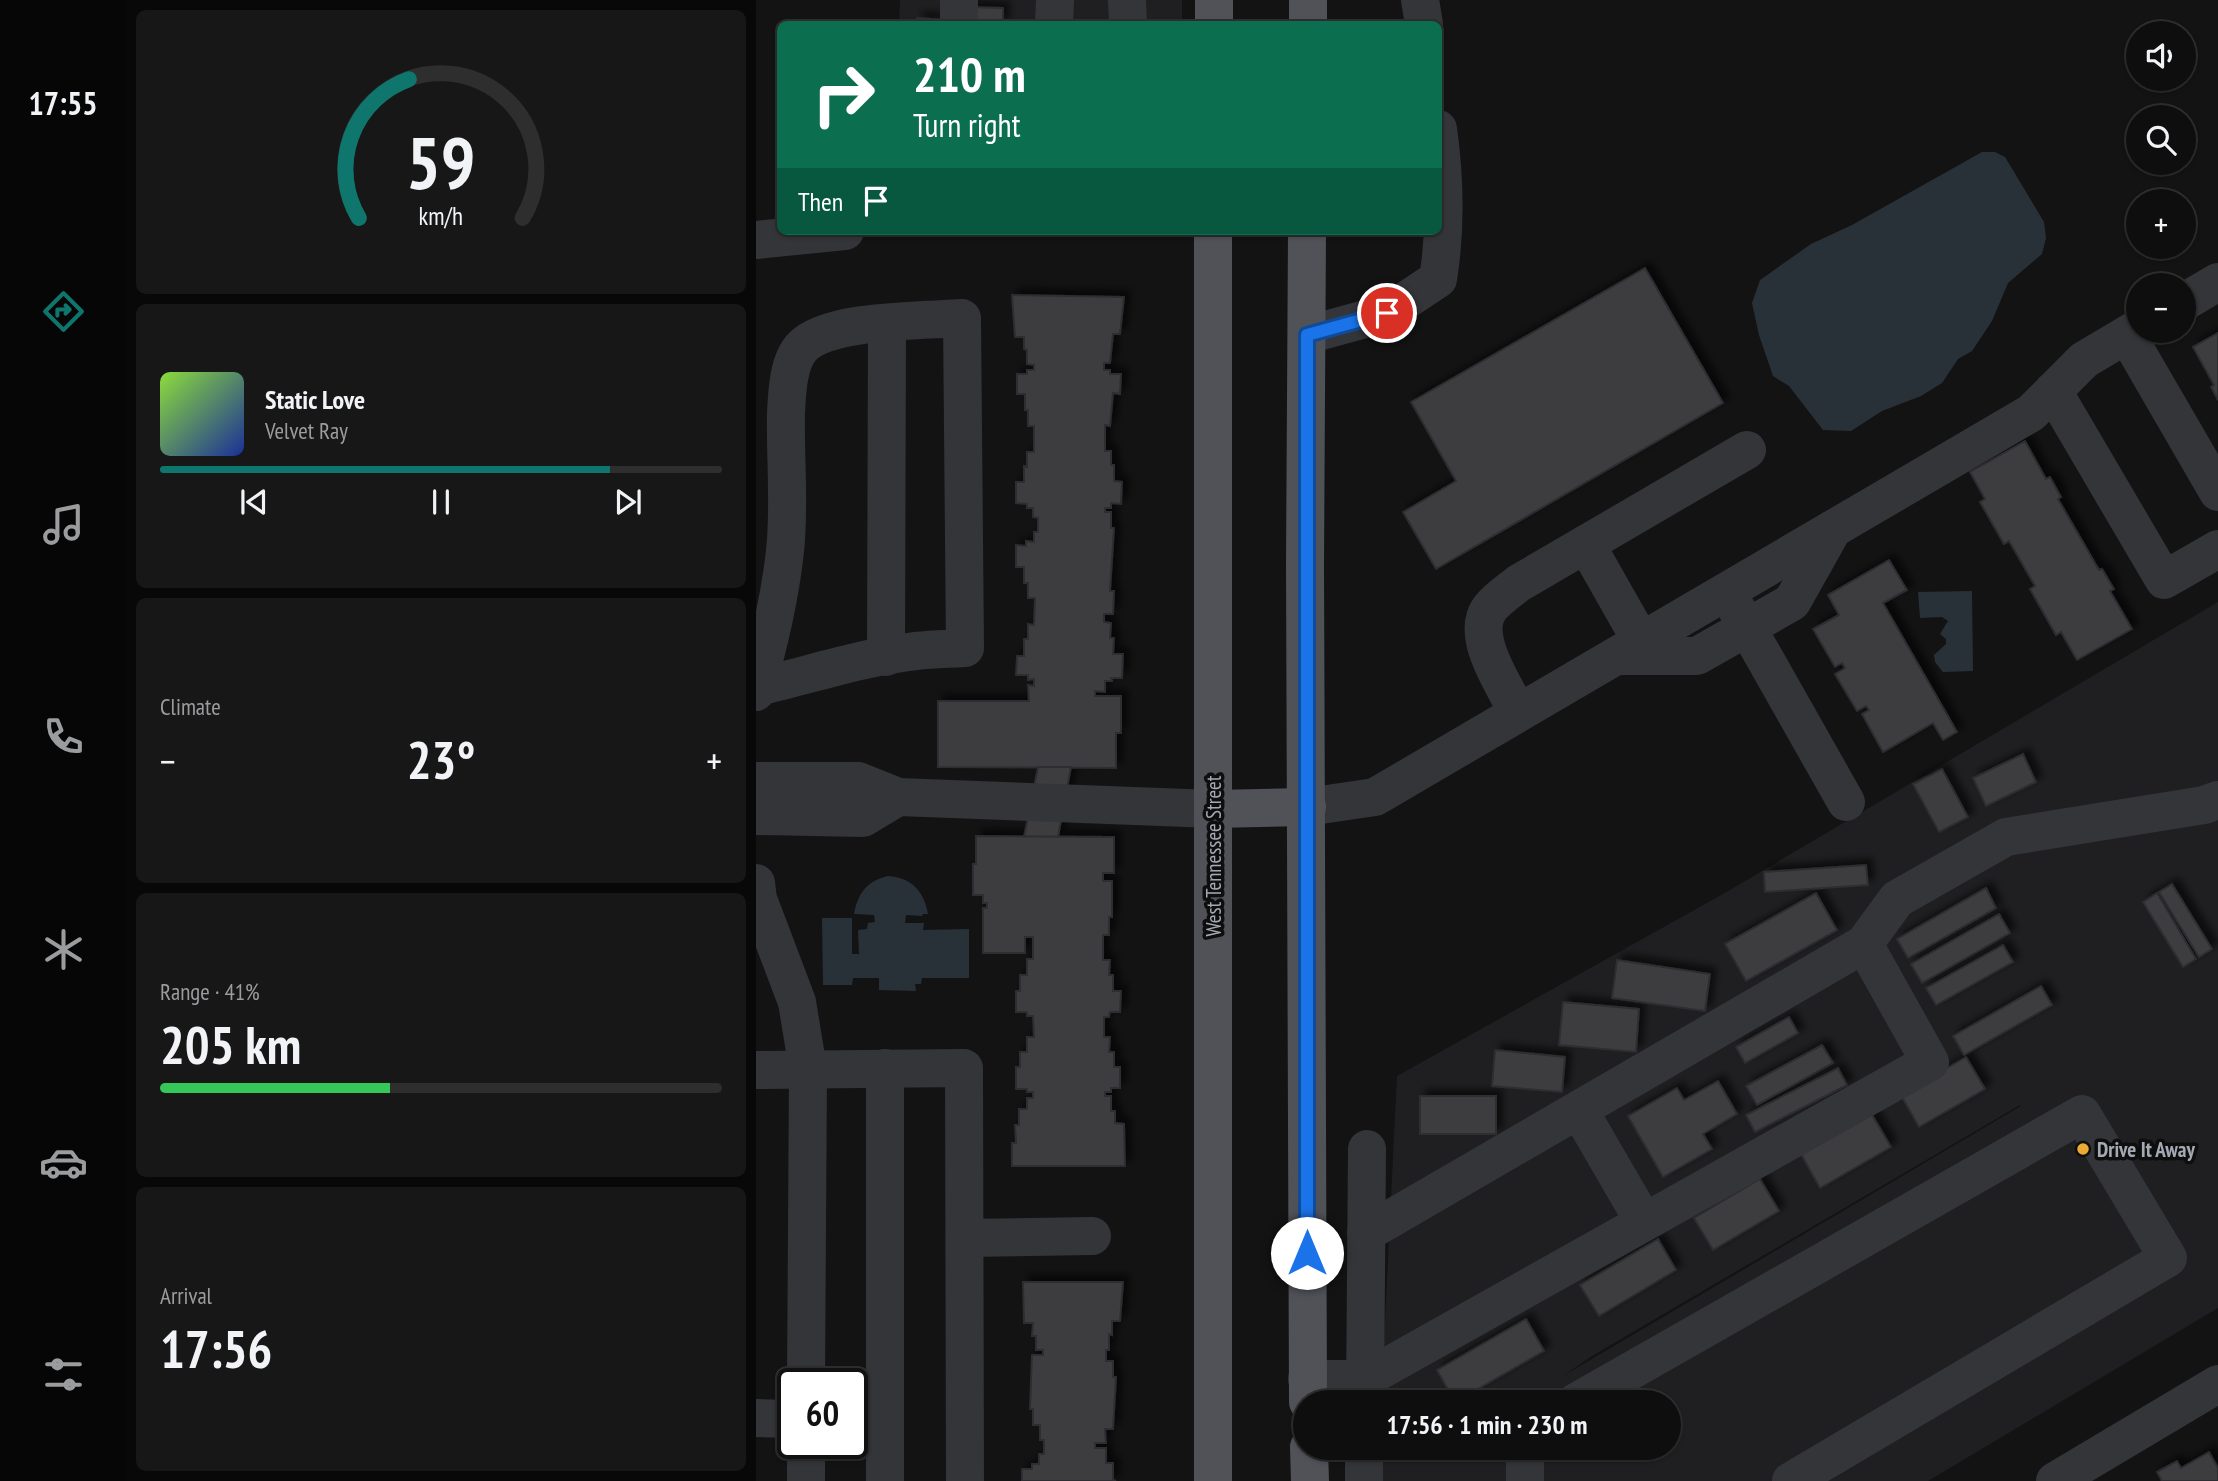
<!DOCTYPE html>
<html lang="en">
<head>
<meta charset="utf-8">
<style>
  :root { --surface:#0e0e0f; --page:#171718; --text:#f1f3f6; --muted:#9b9c9e; --line:#2e2e2f; --accent:#0f766e }
  body { margin:0; font-family:"PT Sans Narrow",sans-serif; background:var(--page); color:var(--text); height:100vh; display:flex; flex-direction:column; font-size:26px; white-space:nowrap }
  * { box-sizing:border-box; margin:0 }
  p { font-size:23px; color:var(--muted) }
  .icon { flex:none; width:38px; height:38px; fill:none; stroke:currentColor; stroke-width:2; stroke-linecap:round; stroke-linejoin:round }
  .map { position:relative; flex:1; overflow:hidden }
  .sheet { display:flex; flex-direction:column; gap:10px; padding:10px; background:#080808; width:630px }
  .sheet>* { flex:none }
  .hud { position:absolute; left:21px; top:21px; width:665px; height:214px; border-radius:10px; box-shadow:0 2px 5px #0004,0 0 0 2px var(--line); background:#0b6e4f; color:#fff; overflow:hidden }
  .buttons { position:absolute; left:1370px; top:21px; display:grid; gap:14px }
  .buttons a { display:grid; place-items:center; width:70px; height:70px; border-radius:50%; background:var(--surface); box-shadow:0 2px 5px #0004,0 0 0 2px var(--line); font-size:35px }
  .speed { position:absolute; left:21px; top:1368px; display:flex; gap:14px; font-size:35px; font-weight:700; text-align:center }
  .speed>* { display:grid; place-content:center; width:91px; height:91px; border-radius:50%; background:var(--surface); box-shadow:0 2px 5px #0004,0 0 0 2px var(--line); line-height:1 }
  .speed .limit { border:4px solid #111; border-radius:10px; background:#fff; color:#111 }
  .pin { position:absolute; display:grid; place-items:center; width:60px; height:60px; color:#fff; margin:-30px; border:4px solid #fff; border-radius:50%; box-shadow:0 2px 7px #0007 }
  .me { position:absolute; width:77px; margin:-38px; rotate:0deg; stroke-linejoin:round; filter:drop-shadow(0 0 5px #0008) }
  .turn { display:flex; align-items:center; gap:24px; height:147px; padding:0 21px; font-size:32px }
  .turn .icon { width:91px; height:91px; stroke-width:2.5 }
  .turn b { display:block; font-size:49px; line-height:60px }
  .then { display:flex; align-items:center; height:66px; padding:0 21px; background:#0003; gap:14px; font-size:26px }
  .big { font-size:52px; font-weight:700; line-height:1.1 }
  .sheet .widget { flex:1; display:flex; flex-direction:column; justify-content:center; gap:10px; min-width:0; padding:0 24px; border-radius:10px; background:var(--page) }
  .sheet .dial { align-items:center; gap:0 }
  .dial svg { height:182px; overflow:visible; fill:none; stroke:var(--line); stroke-width:7; stroke-linecap:round; text-anchor:middle }
  .dial text { fill:var(--text); stroke:none }
  .song { display:flex; align-items:center; gap:21px }
  .cover { width:84px; height:84px; border-radius:10px; background:linear-gradient(135deg,hsl(90 70% 55%),hsl(230 70% 35%)) }
  .played { height:7px; border-radius:4px; background:linear-gradient(90deg,var(--accent) 80%,var(--line) 80%) }
  .keys { display:flex; justify-content:space-around; direction:ltr }
  .heat { display:flex; justify-content:space-between; align-items:center; font-size:38px; direction:ltr }
  .charge { height:10px; border-radius:5px; background:linear-gradient(90deg,#34c759 41%,var(--line) 0) }
  .trip { position:absolute; left:537px; top:1390px; width:388px; height:70px; border-radius:35px; background:var(--surface); box-shadow:0 2px 5px #0004,0 0 0 2px var(--line); font-weight:700; line-height:70px; text-align:center }
  main { display:flex; flex:1; min-height:0 }
  .tab-bar { display:flex; flex-direction:column; width:126px; justify-content:space-around; align-items:center; background:#060606; color:var(--muted) }
  .tab-bar .icon { width:49px; height:49px }
  .tab-bar .active { color:var(--accent) }
  .tab-bar b { font-size:32px; color:var(--text) }
  .map>svg:first-child { display:block }
</style>
</head>
<body>
<main>
<nav class="tab-bar">
<b>17:55</b>
<svg class="icon active" aria-label="directions" viewBox="0 0 24 24"><path d="M12 3l9 9-9 9-9-9zM9 14v-3h6M13 9l2 2-2 2"/></svg>
<svg class="icon" aria-label="music" viewBox="0 0 24 24"><path d="M9 18V5l10-2v13"/><circle cx="6" cy="18" r="3"/><circle cx="16" cy="16" r="3"/></svg>
<svg class="icon" aria-label="phone" viewBox="0 0 24 24"><path d="M5 4h4l2 5-3 2q2 4 5 5l2-3 5 2v4C11 20 4 13 5 4z"/></svg>
<svg class="icon" aria-label="climate" viewBox="0 0 24 24"><path d="M12 3v18M4 7l16 10M4 17L20 7"/></svg>
<svg class="icon" aria-label="car" viewBox="0 0 24 24"><path d="M5 17H2v-5l4-1 3-4h7l3 4 3 1v5h-3M9 17h6M6 11h13"/><circle cx="7" cy="17" r="2"/><circle cx="17" cy="17" r="2"/></svg>
<svg class="icon" aria-label="filters" viewBox="0 0 24 24"><path d="M4 7h16M4 17h16"/><circle cx="9" cy="7" r="2"/><circle cx="15" cy="17" r="2"/></svg>
</nav>
<section class="sheet">
<div class="widget dial"><svg viewBox="0 0 100 80">
<path d="M14 69A42 42 0 1 1 86 69"/>
<path d="M14 69A42 42 0 0 1 36 8" stroke="#0f766e"/>
<text x="50" y="56" font-size="32" font-weight="700">59</text>
<text x="50" y="72" font-size="11">km/h</text>
</svg></div>
<div class="widget">
<div class="song"><i class="cover"></i><div><b>Static Love</b><p>Velvet Ray</p></div></div>
<div class="played"></div>
<div class="keys"><svg class="icon" aria-label="previous" viewBox="0 0 24 24"><path d="M18 5L8 12l10 7zM5 5v14"/></svg><svg class="icon" aria-label="pause" viewBox="0 0 24 24"><path d="M8 5v14M16 5v14"/></svg><svg class="icon" aria-label="next" viewBox="0 0 24 24"><path d="M6 5l10 7-10 7zM19 5v14"/></svg></div>
</div>
<div class="widget"><p>Climate</p>
<div class="heat"><a>−</a><b class="big">23°</b><a>+</a></div>
</div>
<div class="widget"><p>Range · 41%</p><b class="big">205 km</b><div class="charge"></div></div>
<div class="widget"><p>Arrival</p><b class="big">17:56</b></div>
</section>
<div class="map">
<svg width="1462" height="1481" viewBox="0 0 1462 1481">
  <defs>
    <filter id="shadow"><feDropShadow dx="6" dy="-6" stdDeviation="3.5" flood-color="#0009"/></filter>
  </defs>
  <rect width="100%" height="100%" fill="#131314"/>
  <g fill="#1f1f21" fill-rule="evenodd">
    <path d="M144,0H426V24H143Z"/>
    <path d="M1462,602V1308L1172,1481H619L622,1447H914V1402H625L641,1076L967,894ZM1264,1105L1265,1106L807,1376L836,1356Z"/>
  </g>
  <g fill="#293138">
    <path d="M1226,152H1239L1249,157L1288,222L1290,238L1286,254L1252,283L1236,321L1216,351L1202,359L1186,383L1165,396L1126,411L1095,431L1067,430L1033,386L1017,376L1003,335L996,303L1004,280L1055,244L1096,225Z"/>
    <path d="M1216,591L1217,671L1187,672L1179,662L1178,655L1190,644V639L1184,634L1192,621L1186,617L1164,618L1162,592Z"/>
    <path d="M132,876C156,878 168,891 172,914H167L166,916L150,915L149,923H168L167,930L213,929V978H166L165,984H159L160,991L123,990V978H97L96,985H67L66,918H96V954H103L102,930L111,929L112,923L119,922L118,915L98,914C102,893 111,881 132,876Z"/>
  </g>
  <g fill="#3d3e41" stroke="#2d2d30" stroke-width="2" filter="url(#shadow)">
    <path d="M208,7L247,8V24H208Z"/>
    <path d="M161,18L189,20V24H161Z"/>
    <path d="M889,268L967,403L680,569L647,512L700,481L655,402Z"/>
    <path d="M256,295L368,297L364,334H357L354,363H348V370H354V374H365L364,394L357,393L354,426L349,425V451H355V465H358V481L366,482L365,504L355,503V508H349V512H355V528H358L354,591H358L357,614H348V622L355,623L354,638H358L357,654H367L366,678H355L356,681H349V692L339,691V696H365V733H360V768L182,767V701H273L272,685L278,686V679L272,680V675H260L261,656H268V639H272V624L278,625L279,598H272V583H268V567H260V545L270,546V541L278,542V532H282V518L277,517V508H271V504L260,503V482H268V466L271,467V452H278V426H272V410H269V394H261V374H271V370H278V365L271,364V350L268,349V337H259Z"/>
    <path d="M1462,333V400L1455,387L1458,385L1437,347Z"/>
    <path d="M1269,441L1290,479L1294,477L1305,497L1302,499L1343,570L1346,569L1358,589L1354,591L1376,629L1321,660L1305,632L1300,635L1274,589L1279,586L1253,541L1248,544L1224,502L1229,499L1214,472Z"/>
    <path d="M1133,560L1151,590L1127,603L1201,732L1187,740L1177,723L1127,752L1106,714L1113,710L1110,706L1101,711L1079,674L1089,668L1086,663L1079,667L1057,629L1083,615L1072,595Z"/>
    <path d="M1267,754L1280,782L1230,806L1217,778Z"/>
    <path d="M282,767H315L302,837H268Z"/>
    <path d="M1186,769L1212,817L1183,832L1157,784Z"/>
    <path d="M220,836L358,837V873H347V881H356V917H353V935H347V960H354L353,975H357V991H365L364,1012H354L353,1017H348V1037H354L353,1052H358V1067H364V1088H355V1092H349V1096H355V1111H359V1123L368,1124L369,1166H256V1143H260L259,1125H263V1109H271V1098H277V1092H271V1089H260V1067H264V1052H271V1037H278L277,1016H271V1012H260V991H264V975H271V959H277V937H269V953H227V908H231V903H227V895H217V864H220Z"/>
    <path d="M1110,865L1112,885L1009,892L1008,872Z"/>
    <path d="M1416,884L1456,949L1443,957L1403,892Z"/>
    <path d="M1230,888L1240,908L1152,958L1141,939Z"/>
    <path d="M1060,893L1081,930L990,981L969,944Z"/>
    <path d="M1401,893L1440,959L1427,967L1387,902Z"/>
    <path d="M1243,914L1254,933L1166,983L1155,964Z"/>
    <path d="M1247,945L1257,962L1180,1005L1170,988Z"/>
    <path d="M861,960L954,974L949,1011L856,998Z"/>
    <path d="M1285,986L1296,1005L1208,1055L1197,1036Z"/>
    <path d="M807,1002L883,1009L880,1052L803,1045Z"/>
    <path d="M1033,1017L1042,1033L989,1063L980,1047Z"/>
    <path d="M1066,1045L1077,1063L1001,1105L990,1086Z"/>
    <path d="M739,1050L809,1057L806,1092L736,1086Z"/>
    <path d="M1210,1057L1229,1089L1163,1127L1145,1095Z"/>
    <path d="M1082,1068L1091,1085L999,1132L990,1115Z"/>
    <path d="M962,1081L981,1114L947,1134L956,1149L907,1177L872,1116L921,1088L928,1100Z"/>
    <rect x="664" y="1096" width="76" height="38"/>
    <path d="M1115,1113L1135,1147L1064,1188L1045,1154Z"/>
    <path d="M1004,1179L1023,1211L957,1250L938,1218Z"/>
    <path d="M902,1239L920,1270L843,1316L824,1285Z"/>
    <path d="M267,1282H367L364,1321H356V1335L353,1334V1350H350V1361H357V1377H360L357,1429H349L350,1443H339V1448H350V1463H357V1480L360,1481H266V1469H276V1464H283V1454H288V1440H284V1425H277V1409H274L276,1355H287V1350H280V1336H276L277,1323H268Z"/>
    <path d="M770,1319L788,1351L699,1402L681,1370Z"/>
    <path d="M1453,1452L1462,1468V1481H1406L1401,1472L1421,1461L1425,1468Z"/>
  </g>
  <g fill="none" stroke-linecap="round" stroke-linejoin="round">
    <g stroke="#343539" stroke-width="38">
      <path d="M371,0L372,24"/>
      <path d="M664,0L668,24"/>
      <path d="M203,24V0"/>
      <path d="M298,24L299,0"/>
      <path d="M0,240L89,231"/>
      <path d="M1428,302L1462,282"/>
      <path d="M551,335L631,313L682,279C690,229 689,179 682,129"/>
      <path d="M1371,335L1462,492"/>
      <path d="M1297,391L1408,580L1462,549"/>
      <path d="M830,544L885,641"/>
      <path d="M979,606L1090,802"/>
      <path d="M862,656H941L1036,602L1077,529"/>
      <path d="M130,657L131,324"/>
      <path d="M0,687H1C53,675 107,657 160,651C176,649 193,649 209,648L206,318C168,321 72,319 46,347C32,362 31,393 30,413C29,459 34,505 29,551C24,598 13,642 1,687L0,692"/>
      <path d="M762,713C749,686 713,636 734,608C742,598 753,591 763,583L991,450"/>
      <path d="M0,781H102L142,797L457,809"/>
      <path d="M551,807L619,797L1275,413L1328,360L1382,328"/>
      <path d="M0,816L107,818L142,797"/>
      <path d="M0,883L2,899L41,1002L52,1069L50,1384"/>
      <path d="M129,1068V1481"/>
      <path d="M0,1070L208,1068L209,1481"/>
      <path d="M823,1110L888,1222"/>
      <path d="M610,1233L1108,944L1141,899L1250,837L1448,805L1462,800"/>
      <path d="M209,1238L336,1236"/>
      <path d="M551,1379H609L1174,1062L1108,944"/>
      <path d="M609,1399L611,1149"/>
      <path d="M820,1402L1326,1114L1412,1258L1035,1481"/>
      <path d="M0,1418L37,1419"/>
      <path d="M769,1447V1481"/>
      <path d="M50,1481V1444"/>
      <path d="M608,1481V1447"/>
      <path d="M1299,1481L1462,1384"/>
    </g>
    <g stroke="#505258" stroke-width="38">
      <path d="M458,24V0"/>
      <path d="M552,24V0"/>
      <path d="M457,231V1481"/>
      <path d="M551,231L549,564L552,1402"/>
      <path d="M457,809L551,807"/>
      <path d="M553,1447L554,1481"/>
    </g>
  </g>
  <g fill="none" stroke-linecap="round" stroke-linejoin="round">
    <g stroke="#114b97" stroke-width="18">
      <path id="route" d="M551,1253V335L631,313"/>
    </g>
    <use href="#route" stroke="#1a73e8" stroke-width="12"/>
  </g>
  <circle fill="#edaa32" stroke="#0e0e0f" stroke-width="2.5" cx="1327" cy="1149" r="7"/>
  <g text-anchor="middle" dominant-baseline="central" stroke-width="7" stroke-linejoin="round" paint-order="stroke">
    <g font-size="21" fill="#a4aab4" stroke="#0e0e0f">
      <text transform="translate(457 856) rotate(-90)">West Tennessee Street</text>
    </g>
    <g font-size="21" font-weight="bold" fill="#a4aab4" stroke="#0e0e0f" text-anchor="start">
      <text x="1341" y="1149">Drive It Away</text>
    </g>
  </g>
</svg>
<div class="buttons">
<a><svg class="icon" aria-label="sound" viewBox="0 0 24 24"><path d="M4 9h4l5-4v14l-5-4H4zM17 9q2 3 0 6"/></svg></a>
<a><svg class="icon" aria-label="search" viewBox="0 0 24 24"><circle cx="10" cy="10" r="6"/><path d="M15 15l6 6"/></svg></a>
<a>+</a>
<a>−</a>
</div>
<div class="speed"><div class="limit">60</div></div>
<div class="pin" style="left:631px;top:313px;background:#d93025"><svg class="icon" aria-label="arrive" viewBox="0 0 24 24"><path d="M6 21V4h12l-3 4 3 4H6"/></svg></div>
<svg class="me" style="left:551px;top:1253px" viewBox="-20 -20 40 40"><circle r="19" fill="#fff"/><path d="M0-13L10 11 0 6-10 11z" fill="#1a73e8"/></svg>
<div class="trip">17:56 · 1 min · 230 m</div>
<div class="hud">
<div class="turn"><svg class="icon" aria-label="right" viewBox="0 0 24 24"><path d="M7 20v-9h11M14 6l5 5-5 5"/></svg><div><b>210 m</b>Turn right</div></div>
<div class="then">Then<svg class="icon" aria-label="arrive" viewBox="0 0 24 24"><path d="M6 21V4h12l-3 4 3 4H6"/></svg></div>
</div>
</div>
</main>
</body>
</html>
